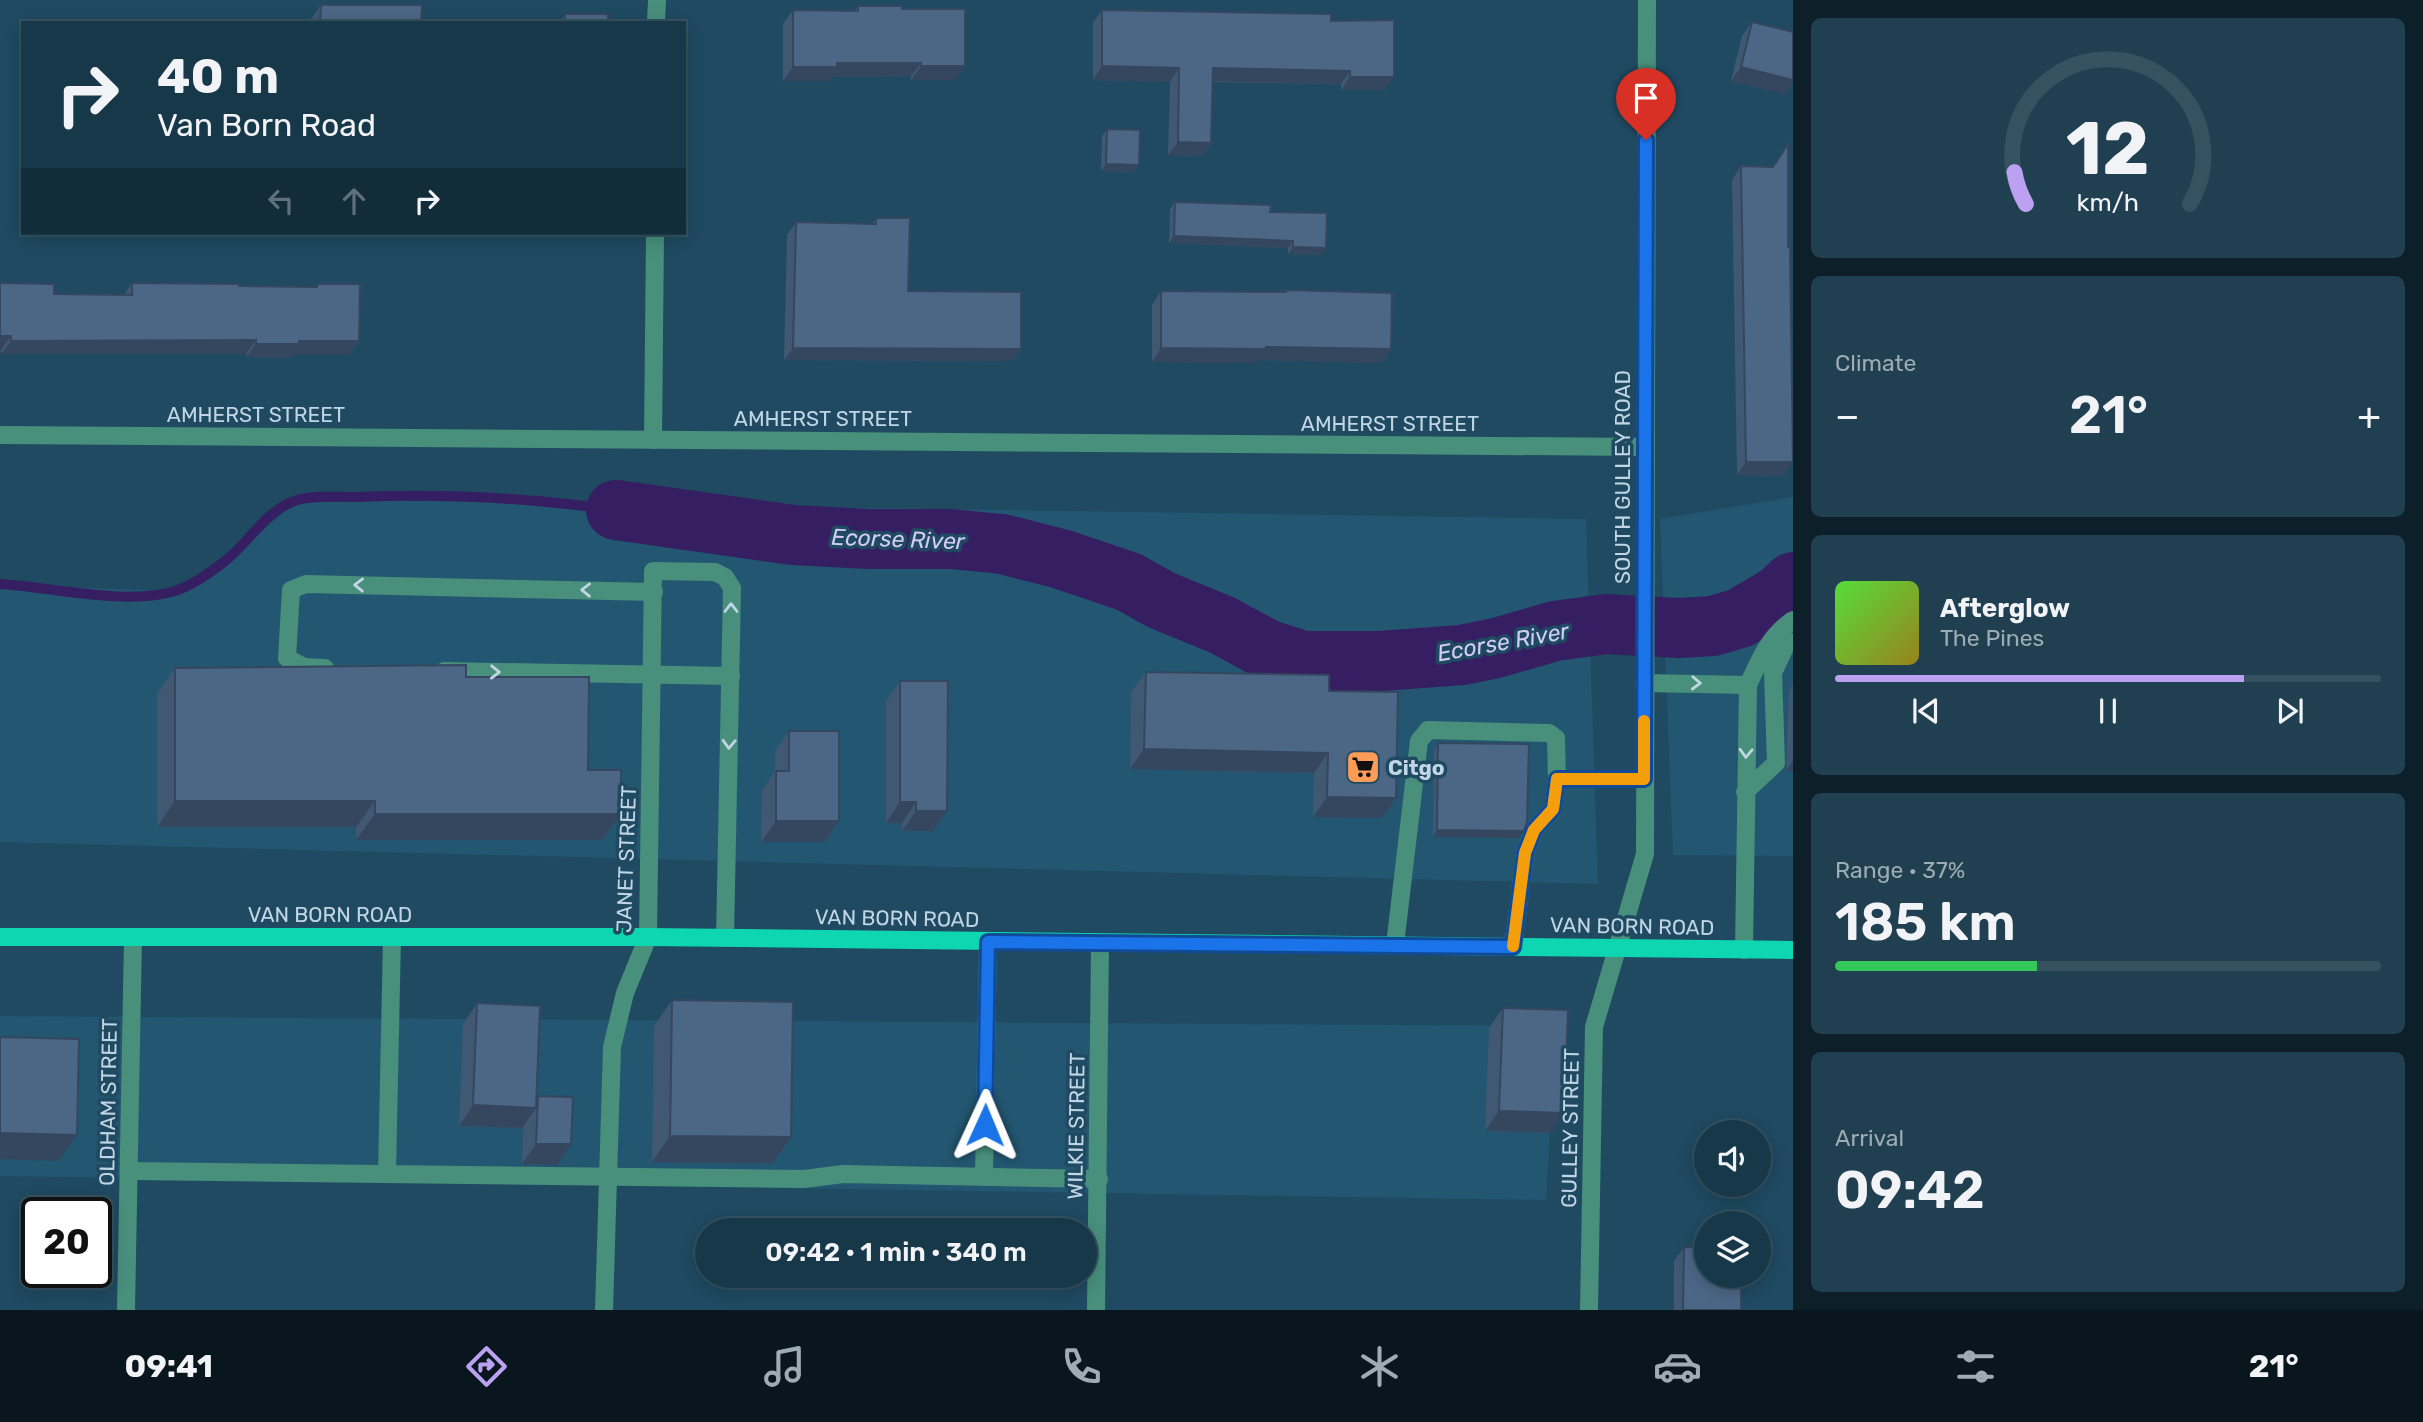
<!DOCTYPE html>
<html lang="en">
<head>
<meta charset="utf-8">
<style>
  :root { --surface:#173849; --page:#203f50; --text:#f1f3f6; --muted:#9eacb4; --line:#365261; --accent:#bca0f2 }
  body { margin:0; font-family:Rubik,sans-serif; background:var(--page); color:var(--text); height:100vh; display:flex; flex-direction:column; font-size:26px; white-space:nowrap }
  * { box-sizing:border-box; margin:0 }
  p { font-size:23px; color:var(--muted) }
  .icon { flex:none; width:38px; height:38px; fill:none; stroke:currentColor; stroke-width:2; stroke-linecap:round; stroke-linejoin:round }
  .map { position:relative; flex:1; overflow:hidden }
  .details { display:flex; flex-direction:column; gap:18px; padding:18px; background:#0d1f28; width:630px }
  .details>* { flex:none }
  .guide { position:absolute; left:21px; top:21px; width:665px; height:214px; border-radius:0px; box-shadow:0 4px 18px #0003,0 0 0 2px var(--line); background:#173849; color:var(--text); overflow:hidden }
  .controls { position:absolute; left:1694px; top:1120px; display:grid; gap:14px }
  .controls a { display:grid; place-items:center; width:77px; height:77px; border-radius:50%; background:var(--surface); box-shadow:0 4px 18px #0003,0 0 0 2px var(--line); font-size:35px }
  .speed { position:absolute; left:21px; top:1197px; display:flex; gap:14px; font-size:35px; font-weight:700; text-align:center }
  .speed>* { display:grid; place-content:center; width:91px; height:91px; border-radius:50%; background:var(--surface); box-shadow:0 4px 18px #0003,0 0 0 2px var(--line); line-height:1 }
  .speed .limit { border:4px solid #111; border-radius:10px; background:#fff; color:#111 }
  .pin { position:absolute; display:grid; place-items:center; width:60px; height:60px; color:#fff; margin:-72px -30px; border-radius:50% 50% 50% 0; rotate:-45deg; box-shadow:0 0 7px #0007 }
  .pin .icon { rotate:45deg }
  .me { position:absolute; width:77px; margin:-38px; rotate:1deg; stroke-linejoin:round; filter:drop-shadow(0 0 5px #0008) }
  .turn { display:flex; align-items:center; gap:24px; height:147px; padding:0 21px; font-size:32px }
  .turn .icon { width:91px; height:91px; stroke-width:2.5 }
  .turn b { display:block; font-size:49px; line-height:60px }
  .lanes { display:flex; align-items:center; height:66px; padding:0 21px; background:#0003; justify-content:center; gap:35px; direction:ltr }
  .lanes .off { opacity:.35 }
  .big { font-size:52px; font-weight:600; line-height:1.1 }
  .details .widget { flex:1; display:flex; flex-direction:column; justify-content:center; gap:10px; min-width:0; padding:0 24px; border-radius:10px; background:var(--page) }
  .details .dial { align-items:center; gap:0 }
  .dial svg { height:182px; overflow:visible; fill:none; stroke:var(--line); stroke-width:7; stroke-linecap:round; text-anchor:middle }
  .dial text { fill:var(--text); stroke:none }
  .song { display:flex; align-items:center; gap:21px }
  .cover { width:84px; height:84px; border-radius:10px; background:linear-gradient(135deg,hsl(110 70% 55%),hsl(50 70% 35%)) }
  .played { height:7px; border-radius:4px; background:linear-gradient(90deg,var(--accent) 75%,var(--line) 75%) }
  .keys { display:flex; justify-content:space-around; direction:ltr }
  .heat { display:flex; justify-content:space-between; align-items:center; font-size:38px; direction:ltr }
  .charge { height:10px; border-radius:5px; background:linear-gradient(90deg,#34c759 37%,var(--line) 0) }
  .trip { position:absolute; left:695px; top:1218px; width:402px; height:70px; border-radius:35px; background:var(--surface); box-shadow:0 4px 18px #0003,0 0 0 2px var(--line); font-weight:600; line-height:70px; text-align:center }
  .tab-bar { display:flex; height:112px; justify-content:space-around; align-items:center; background:#09161d; color:var(--muted) }
  .tab-bar .icon { width:49px; height:49px }
  .tab-bar .on { color:var(--accent) }
  .tab-bar b { font-size:32px; color:var(--text) }
  main { display:flex; flex:1; min-height:0 }
  .map>svg:first-child { display:block }
</style>
</head>
<body>
<main>
<div class="map">
<svg width="1793" height="1310" viewBox="0 0 1793 1310">
  <rect width="100%" height="100%" fill="#1f4a61"/>
  <g fill="#235671">
    <path d="M1793,497V856L1673,855L1660,519Z"/>
    <path d="M300,499L1586,519L1598,884L0,842V582L29,586L175,591L231,557Z"/>
    <path d="M0,1016L1556,1026L1546,1200L0,1176Z"/>
  </g>
  <g fill="none" stroke-linecap="round" stroke-linejoin="round">
    <path stroke="#351f62" stroke-width="10" d="M0,584C51,587 127,606 175,591C193,585 210,573 225,561C251,541 264,511 297,500C314,495 337,497 356,497C442,493 530,498 616,510"/>
    <path stroke="#351f62" stroke-width="60" d="M616,510L793,535L869,539H951L1002,544L1061,559L1129,582L1161,600L1222,625L1266,649L1303,661H1380L1462,655L1496,648L1555,631L1606,624L1679,628L1713,626L1740,618L1779,595L1793,582"/>
    <g stroke="#488f7c" stroke-width="18">
      <path d="M656,23L657,0"/>
      <path d="M0,435L1645,447"/>
      <path d="M653,440L655,233"/>
      <path d="M325,668L304,667L287,658L291,590L306,584L654,592"/>
      <path d="M444,671L731,676"/>
      <path d="M1644,683L1748,685"/>
      <path d="M1745,792L1776,763L1773,673L1787,643L1793,642"/>
      <path d="M1395,945L1419,741L1428,730L1549,733L1556,738L1557,779H1644"/>
      <path d="M1513,947L1525,853L1534,830L1553,809L1557,779"/>
      <path d="M1744,950L1748,685C1760,659 1769,636 1793,620"/>
      <path d="M130,1171L804,1179L843,1174L1099,1179"/>
      <path d="M387,1174L392,937"/>
      <path d="M984,1177L988,942"/>
      <path d="M126,1310L133,937"/>
      <path d="M604,1310L612,1047L625,993L648,937L653,571L715,572L725,577L732,588L725,938"/>
      <path d="M1096,1310L1100,943"/>
      <path d="M1589,1310L1594,1027L1645,854L1647,0"/>
    </g>
    <path stroke="#0dd6b1" stroke-width="18" d="M0,937H648L1793,950"/>
  </g>
  <g fill="#415873">
    <path d="M321,5L421,23H311V19Z"/>
    <path d="M858,6L902,9L955,80H911V76L831,77L828,81H783V24L793,10L854,11Z"/>
    <path d="M1102,10L1331,21L1385,90H1341V84L1213,82L1202,156L1168,155L1170,82L1093,80V23Z"/>
    <path d="M565,14L608,23H559Z"/>
    <path d="M1752,22L1785,94L1731,81L1742,36Z"/>
    <path d="M1107,129L1134,172L1101,171L1102,136Z"/>
    <path d="M1741,166L1788,247L1793,462L1783,476L1737,475L1732,180Z"/>
    <path d="M1175,202L1270,212L1321,255L1288,254V248L1169,243L1170,209Z"/>
    <path d="M876,218L908,291L1012,361L784,360L787,235L796,222L872,224Z"/>
    <path d="M0,283L54,294L124,295L132,283L315,287L317,284L359,341L349,355H291L289,358L246,357V354H1Z"/>
    <path d="M1286,290L1391,349L1382,363L1258,360L1256,363L1152,362V305L1161,291L1285,292Z"/>
    <path d="M175,668L466,677L588,770L621,814L602,840H356V827H157V694Z"/>
    <path d="M1146,672L1329,691L1396,798L1382,818L1313,817L1314,773L1130,769L1131,692Z"/>
    <path d="M900,681L933,831H902V823H886V701Z"/>
    <path d="M1793,683V771H1786L1789,690Z"/>
    <path d="M789,731L839,821L825,842H761L762,791L775,771V751Z"/>
    <path d="M1438,743L1524,831L1519,838L1433,837L1434,750Z"/>
    <path d="M672,1000L773,1163L652,1162L654,1026Z"/>
    <path d="M477,1003L537,1097L571,1144L557,1165L522,1164L523,1127L522,1128L459,1126L463,1024Z"/>
    <path d="M1503,1008L1564,1113L1550,1133L1485,1131L1489,1028Z"/>
    <path d="M1684,1247L1741,1310H1674V1261Z"/>
  </g>
  <g fill="#35475e">
    <path d="M837,63H921L911,76L831,77L828,81H783L793,67Z"/>
    <path d="M921,66H965L955,80H911Z"/>
    <path d="M1102,66L1179,68L1170,82L1093,80Z"/>
    <path d="M1741,67L1793,80V82L1785,94L1731,81Z"/>
    <path d="M1213,68L1350,71L1341,84L1204,81Z"/>
    <path d="M1350,77H1394L1385,90H1341Z"/>
    <path d="M1178,142L1211,143L1202,156L1168,155Z"/>
    <path d="M1106,164L1139,165L1134,172L1101,171Z"/>
    <path d="M1174,236L1293,241L1288,248L1169,243Z"/>
    <path d="M1293,247L1326,248L1321,255L1288,254Z"/>
    <path d="M0,336H11L1,350H0Z"/>
    <path d="M256,340L246,354H1L11,341Z"/>
    <path d="M299,341H359L349,355H291L289,358L246,357L256,344Z"/>
    <path d="M1266,347L1391,349L1382,363L1258,360L1256,363L1152,362L1161,348Z"/>
    <path d="M793,348L1021,349L1012,361L784,360Z"/>
    <path d="M1746,462H1793L1783,476L1737,475Z"/>
    <path d="M1144,749L1328,753L1314,773L1130,769Z"/>
    <path d="M1793,761V771H1786Z"/>
    <path d="M1327,797L1396,798L1382,818L1313,817Z"/>
    <path d="M175,801H375L356,827H157Z"/>
    <path d="M900,802H916L902,823H886Z"/>
    <path d="M916,811H947L933,831H902Z"/>
    <path d="M375,814H621L602,840H356Z"/>
    <path d="M776,821H839L825,842H761Z"/>
    <path d="M1437,830L1524,831L1519,838L1433,837Z"/>
    <path d="M473,1105L536,1108L522,1128L459,1126Z"/>
    <path d="M1499,1111L1564,1113L1550,1133L1485,1131Z"/>
    <path d="M0,1133L77,1135L58,1161L0,1159Z"/>
    <path d="M670,1136L791,1137L773,1163L652,1162Z"/>
    <path d="M536,1144H571L557,1165L522,1164Z"/>
  </g>
  <g fill="#4c6686" stroke="#35475e" stroke-width="2">
    <path d="M321,5H422L421,23H320Z"/>
    <path d="M858,6H902V9H965V66H921V63H837V67H793V10L858,11Z"/>
    <path d="M1102,10L1331,14V21L1394,20V77H1350V71L1213,68L1211,143L1178,142L1179,68L1102,66Z"/>
    <rect x="565" y="14" width="43" height="9"/>
    <path d="M1752,22L1793,32V80L1741,67Z"/>
    <path d="M1107,129L1140,130L1139,165L1106,164Z"/>
    <path d="M1788,144V247H1790L1793,462H1746L1741,166L1773,167Z"/>
    <path d="M1175,202L1271,205L1270,212L1327,213L1326,248L1293,247V241L1174,236Z"/>
    <path d="M876,218H910L908,291L1021,292V349L793,348L796,222L876,224Z"/>
    <path d="M0,283L54,284V294L132,295V283L239,284V286L317,287V284H360L359,341H299V344H256V340L11,341V336H0Z"/>
    <path d="M1286,290L1392,293L1391,349L1266,347V349L1161,348V291L1286,292Z"/>
    <path d="M466,665V677H589L588,770H621V814H375V801H175V668Z"/>
    <path d="M1146,672L1329,675V691L1398,692L1396,798L1327,797L1328,753L1144,749Z"/>
    <path d="M900,681H948L947,811H916V802H900Z"/>
    <path d="M789,731H839V821H776V771H789Z"/>
    <path d="M1438,743L1529,744L1527,821L1524,831L1437,830Z"/>
    <path d="M672,1000L793,1002L791,1137L670,1136Z"/>
    <path d="M477,1003L540,1006L536,1108L473,1105Z"/>
    <path d="M1503,1008L1568,1010L1564,1113L1499,1111Z"/>
    <path d="M0,1037L79,1039L77,1135L0,1133Z"/>
    <path d="M538,1096L573,1097L571,1144H536Z"/>
    <path d="M1684,1247L1706,1248V1276H1741V1310H1683Z"/>
  </g>
  <defs><path id="oneway-chevron" d="M-2-3.5L2.5 0L-2 3.5" fill="none" stroke-width="1.6" stroke-linecap="round" stroke-linejoin="round" transform="scale(1.75)"/></defs>
  <g stroke="#c0d6e4">
    <use href="#oneway-chevron" transform="translate(359 585) rotate(-179)"/>
    <use href="#oneway-chevron" transform="translate(586 590) rotate(-179)"/>
    <use href="#oneway-chevron" transform="translate(731 608) rotate(-90)"/>
    <use href="#oneway-chevron" transform="translate(495 672) rotate(1)"/>
    <use href="#oneway-chevron" transform="translate(1696 683) rotate(2)"/>
    <use href="#oneway-chevron" transform="translate(729 744) rotate(92)"/>
    <use href="#oneway-chevron" transform="translate(1746 753) rotate(92)"/>
  </g>
  <g fill="none" stroke-linecap="round" stroke-linejoin="round">
    <g stroke="#114b97" stroke-width="18">
      <path id="route" d="M985,1125L988,942L1513,947L1525,853L1534,830L1553,809L1557,779H1644L1646,140"/>
    </g>
    <use href="#route" stroke="#1a73e8" stroke-width="12"/>
    <path stroke="#f59e0b" stroke-width="12" d="M1513,946L1525,853L1534,830L1553,809L1557,779H1644V721"/>
  </g>
  <defs>
    <g id="supermarket-square" transform="scale(1.75)"><rect x="-9" y="-9" width="18" height="18" rx="4" fill="#fd9c56" stroke="#1f4a61"/><path d="M-6-5.5h2.5l.6 2H6L4.5 2H-2.5L-4.4-4H-6ZM-1.5 3.2a1.3 1.3 0 1 0 .1 0ZM3 3.2a1.3 1.3 0 1 0 .1 0Z" fill="#111"/></g>
  </defs>
  <g fill-rule="evenodd">
    <use href="#supermarket-square" x="1363" y="767"/>
  </g>
  <g text-anchor="middle" dominant-baseline="central" stroke-width="7" stroke-linejoin="round" paint-order="stroke">
    <g font-size="21" fill="#c0d6e4" stroke="#1f4a61">
      <text x="256" y="414">AMHERST STREET</text>
      <text x="823" y="418">AMHERST STREET</text>
      <text x="1390" y="423">AMHERST STREET</text>
      <text transform="translate(1622 477) rotate(-90)">SOUTH GULLEY ROAD</text>
      <text transform="translate(626 859) rotate(-88)">JANET STREET</text>
      <text x="330" y="914">VAN BORN ROAD</text>
      <text transform="translate(897 918) rotate(1)">VAN BORN ROAD</text>
      <text transform="translate(1632 926) rotate(1)">VAN BORN ROAD</text>
      <text transform="translate(108 1102) rotate(-89)">OLDHAM STREET</text>
      <text transform="translate(1076 1126) rotate(-89)">WILKIE STREET</text>
      <text transform="translate(1570 1128) rotate(-89)">GULLEY STREET</text>
    </g>
    <g font-size="21" font-weight="bold" fill="#c0d6e4" stroke="#1f4a61" text-anchor="start">
      <text x="1388" y="767">Citgo</text>
    </g>
    <g font-size="23" font-style="italic" fill="#d4ccf5" stroke="#1f4a61">
      <text transform="translate(898 539) rotate(2)">Ecorse River</text>
      <text transform="translate(1503 642) rotate(-10)">Ecorse River</text>
    </g>
  </g>
</svg>
<div class="controls">
<a><svg class="icon" aria-label="sound" viewBox="0 0 24 24"><path d="M4 9h4l5-4v14l-5-4H4zM17 9q2 3 0 6"/></svg></a>
<a><svg class="icon" aria-label="layers" viewBox="0 0 24 24"><path d="M12 4l9 5-9 5-9-5zM3 14l9 5 9-5"/></svg></a>
</div>
<div class="speed"><div class="limit">20</div></div>
<div class="pin" style="left:1646px;top:140px;background:#d93025"><svg class="icon" aria-label="arrive" viewBox="0 0 24 24"><path d="M6 21V4h12l-3 4 3 4H6"/></svg></div>
<svg class="me" style="left:985px;top:1125px" viewBox="-20 -20 40 40"><path d="M0-17L14 15 0 8-14 15z" fill="#1a73e8" stroke="#fff" stroke-width="4"/></svg>
<div class="trip">09:42 · 1 min · 340 m</div>
<div class="guide">
<div class="turn"><svg class="icon" aria-label="right" viewBox="0 0 24 24"><path d="M7 20v-9h11M14 6l5 5-5 5"/></svg><div><b>40 m</b>Van Born Road</div></div>
<div class="lanes"><svg class="icon off" aria-label="left" viewBox="0 0 24 24"><path d="M17 20v-9H6M10 6l-5 5 5 5"/></svg><svg class="icon off" aria-label="ahead" viewBox="0 0 24 24"><path d="M12 20V5M6 11l6-6 6 6"/></svg><svg class="icon" aria-label="right" viewBox="0 0 24 24"><path d="M7 20v-9h11M14 6l5 5-5 5"/></svg></div>
</div>
</div>
<section class="details">
<div class="widget dial"><svg viewBox="0 0 100 80">
<path d="M14 69A42 42 0 1 1 86 69"/>
<path d="M14 69A42 42 0 0 1 9 55" stroke="#bca0f2"/>
<text x="50" y="56" font-size="32" font-weight="700">12</text>
<text x="50" y="72" font-size="11">km/h</text>
</svg></div>
<div class="widget"><p>Climate</p>
<div class="heat"><a>−</a><b class="big">21°</b><a>+</a></div>
</div>
<div class="widget">
<div class="song"><i class="cover"></i><div><b>Afterglow</b><p>The Pines</p></div></div>
<div class="played"></div>
<div class="keys"><svg class="icon" aria-label="previous" viewBox="0 0 24 24"><path d="M18 5L8 12l10 7zM5 5v14"/></svg><svg class="icon" aria-label="pause" viewBox="0 0 24 24"><path d="M8 5v14M16 5v14"/></svg><svg class="icon" aria-label="next" viewBox="0 0 24 24"><path d="M6 5l10 7-10 7zM19 5v14"/></svg></div>
</div>
<div class="widget"><p>Range · 37%</p><b class="big">185 km</b><div class="charge"></div></div>
<div class="widget"><p>Arrival</p><b class="big">09:42</b></div>
</section>
</main>
<nav class="tab-bar">
<b>09:41</b>
<svg class="icon on" aria-label="directions" viewBox="0 0 24 24"><path d="M12 3l9 9-9 9-9-9zM9 14v-3h6M13 9l2 2-2 2"/></svg>
<svg class="icon" aria-label="music" viewBox="0 0 24 24"><path d="M9 18V5l10-2v13"/><circle cx="6" cy="18" r="3"/><circle cx="16" cy="16" r="3"/></svg>
<svg class="icon" aria-label="phone" viewBox="0 0 24 24"><path d="M5 4h4l2 5-3 2q2 4 5 5l2-3 5 2v4C11 20 4 13 5 4z"/></svg>
<svg class="icon" aria-label="climate" viewBox="0 0 24 24"><path d="M12 3v18M4 7l16 10M4 17L20 7"/></svg>
<svg class="icon" aria-label="car" viewBox="0 0 24 24"><path d="M5 17H2v-5l4-1 3-4h7l3 4 3 1v5h-3M9 17h6M6 11h13"/><circle cx="7" cy="17" r="2"/><circle cx="17" cy="17" r="2"/></svg>
<svg class="icon" aria-label="filters" viewBox="0 0 24 24"><path d="M4 7h16M4 17h16"/><circle cx="9" cy="7" r="2"/><circle cx="15" cy="17" r="2"/></svg>
<b>21°</b>
</nav>
</body>
</html>
